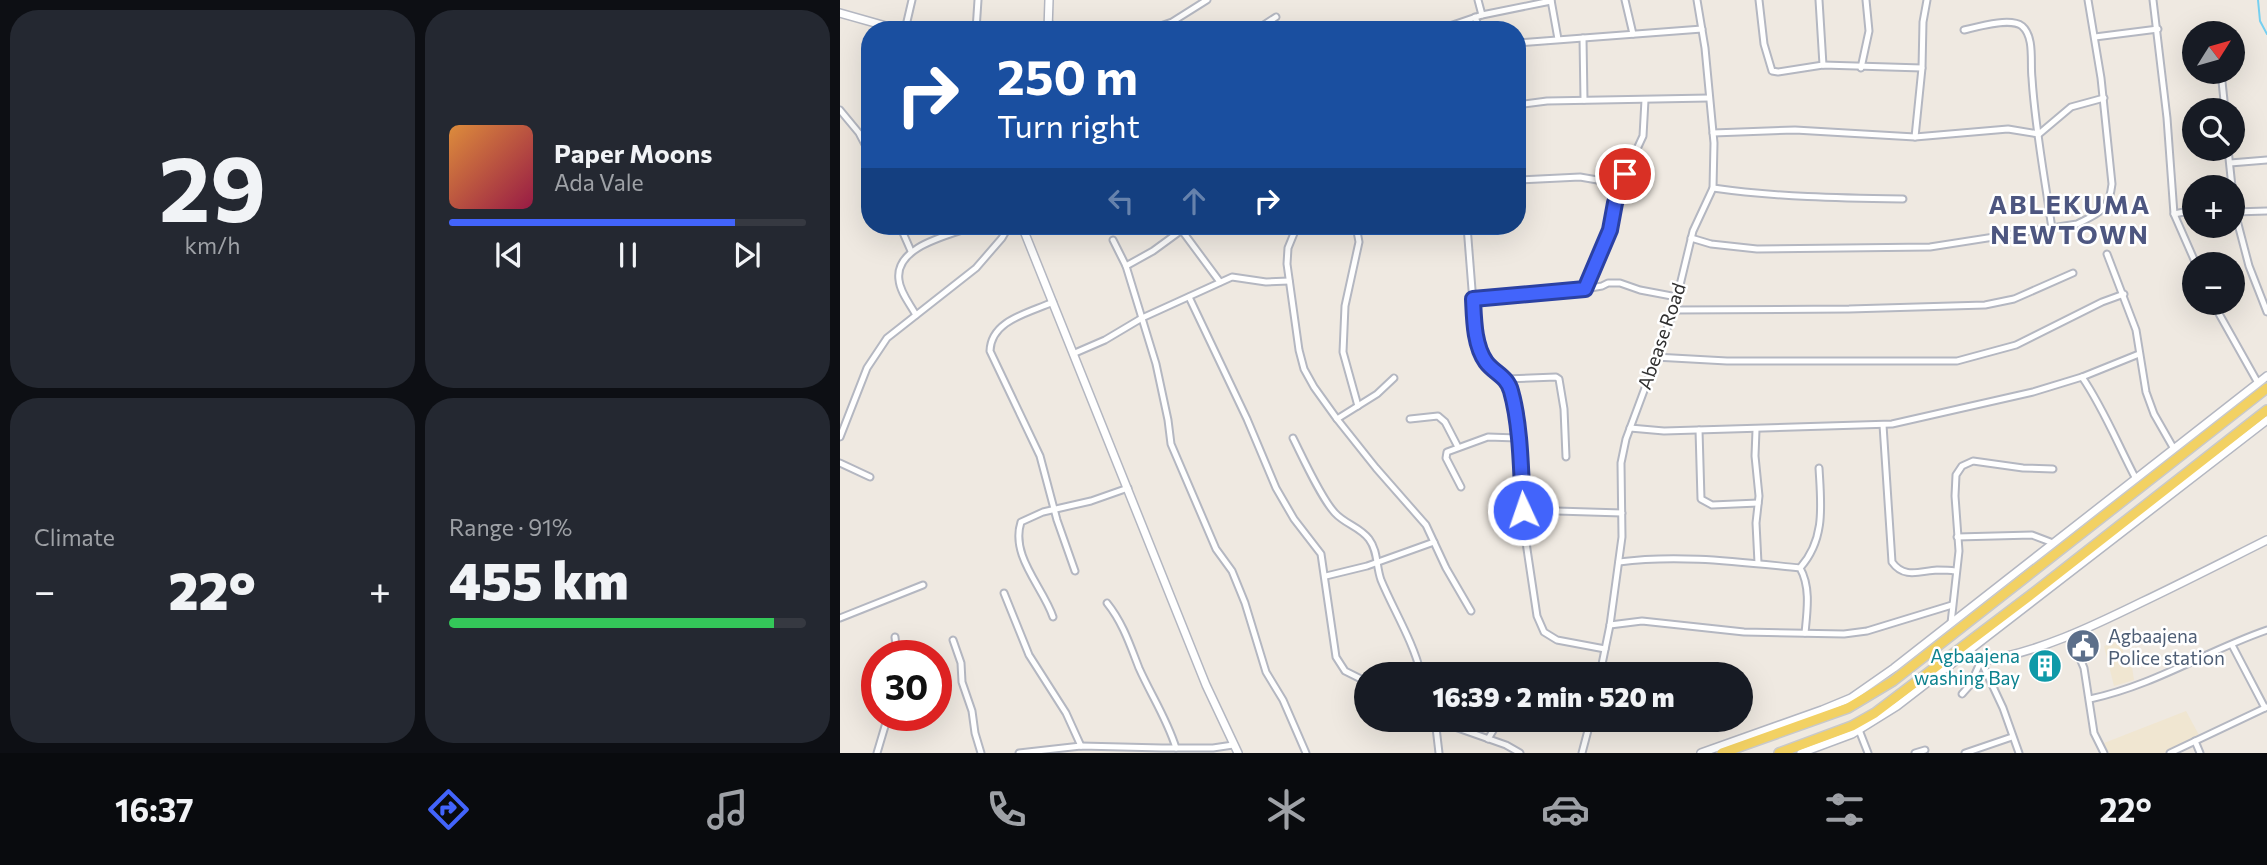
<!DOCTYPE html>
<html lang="en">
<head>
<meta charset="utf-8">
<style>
  :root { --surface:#171b24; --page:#242831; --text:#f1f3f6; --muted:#9ea1a6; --line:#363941; --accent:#4264fb }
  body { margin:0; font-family:Commissioner,sans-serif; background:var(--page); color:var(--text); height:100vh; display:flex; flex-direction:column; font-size:26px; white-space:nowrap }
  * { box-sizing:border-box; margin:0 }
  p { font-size:23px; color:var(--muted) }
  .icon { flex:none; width:38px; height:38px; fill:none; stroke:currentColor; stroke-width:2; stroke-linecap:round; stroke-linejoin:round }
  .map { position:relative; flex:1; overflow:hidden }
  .panel { display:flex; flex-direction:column; gap:10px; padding:10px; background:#0d0f14; width:840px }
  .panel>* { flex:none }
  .top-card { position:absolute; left:21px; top:21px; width:665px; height:214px; border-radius:28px; box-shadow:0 7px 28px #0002; background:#1a4fa0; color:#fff; overflow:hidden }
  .needle { width:46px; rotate:53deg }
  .buttons { position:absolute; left:1342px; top:21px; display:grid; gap:14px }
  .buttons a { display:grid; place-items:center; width:63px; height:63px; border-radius:50%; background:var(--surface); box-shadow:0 7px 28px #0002; font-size:35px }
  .speed { position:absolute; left:21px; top:640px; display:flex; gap:14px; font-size:35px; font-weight:700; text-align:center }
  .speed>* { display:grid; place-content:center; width:91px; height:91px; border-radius:50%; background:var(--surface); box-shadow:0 7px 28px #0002; line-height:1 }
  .speed .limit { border:10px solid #d22; background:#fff; color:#111 }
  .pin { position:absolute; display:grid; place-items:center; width:60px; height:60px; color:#fff; margin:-30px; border:4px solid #fff; border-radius:50%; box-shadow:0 2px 7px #0007 }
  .me { position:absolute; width:77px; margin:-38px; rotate:357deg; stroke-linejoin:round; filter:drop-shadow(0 0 5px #0008) }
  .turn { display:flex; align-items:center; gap:24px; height:147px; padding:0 21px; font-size:32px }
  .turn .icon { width:91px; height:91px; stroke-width:2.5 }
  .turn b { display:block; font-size:49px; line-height:60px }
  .lanes { display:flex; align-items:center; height:66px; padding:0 21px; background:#0003; justify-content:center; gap:35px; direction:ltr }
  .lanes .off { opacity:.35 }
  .big { font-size:52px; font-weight:800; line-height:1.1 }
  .panel .widget { flex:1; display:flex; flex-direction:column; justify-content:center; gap:10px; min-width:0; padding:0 24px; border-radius:28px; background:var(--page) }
  .panel .dial { align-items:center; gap:0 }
  .dial b { font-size:91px; line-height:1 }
  .song { display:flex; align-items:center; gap:21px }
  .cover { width:84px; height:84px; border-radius:10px; background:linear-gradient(135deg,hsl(30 70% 55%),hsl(340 70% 35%)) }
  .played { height:7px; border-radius:4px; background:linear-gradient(90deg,var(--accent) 80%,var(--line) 80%) }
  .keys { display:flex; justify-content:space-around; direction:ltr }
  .heat { display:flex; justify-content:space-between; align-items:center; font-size:38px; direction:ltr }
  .charge { height:10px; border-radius:5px; background:linear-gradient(90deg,#34c759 91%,var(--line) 0) }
  .panel .tiles { flex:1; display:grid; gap:10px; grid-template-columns:repeat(2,1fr) }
  .trip { position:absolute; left:514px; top:662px; width:399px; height:70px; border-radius:35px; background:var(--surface); box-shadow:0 7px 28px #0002; font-weight:800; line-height:70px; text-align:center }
  .tab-bar { display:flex; height:112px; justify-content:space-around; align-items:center; background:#090b0e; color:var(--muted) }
  .tab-bar .icon { width:49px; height:49px }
  .tab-bar .on { color:var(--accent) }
  .tab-bar b { font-size:32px; color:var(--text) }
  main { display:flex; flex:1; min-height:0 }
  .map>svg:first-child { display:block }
</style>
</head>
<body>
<main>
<section class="panel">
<div class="tiles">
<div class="widget dial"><b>29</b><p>km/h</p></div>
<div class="widget">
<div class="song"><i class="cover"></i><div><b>Paper Moons</b><p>Ada Vale</p></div></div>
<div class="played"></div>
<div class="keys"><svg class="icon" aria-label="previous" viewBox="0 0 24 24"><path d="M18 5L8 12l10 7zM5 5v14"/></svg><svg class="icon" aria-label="pause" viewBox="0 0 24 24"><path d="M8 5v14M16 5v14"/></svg><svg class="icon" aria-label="next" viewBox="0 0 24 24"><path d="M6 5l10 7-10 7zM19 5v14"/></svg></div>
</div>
<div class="widget"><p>Climate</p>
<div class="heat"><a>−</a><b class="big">22°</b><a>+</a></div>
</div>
<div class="widget"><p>Range · 91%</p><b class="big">455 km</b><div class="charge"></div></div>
</div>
</section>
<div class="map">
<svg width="1427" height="753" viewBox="0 0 1427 753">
  <rect width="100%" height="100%" fill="#efe9e1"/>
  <g fill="#f0e6d1">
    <path d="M1281,642L1287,667H1292L1294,680L1274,686L1264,646Z"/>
    <path d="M1346,711L1360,737L1324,753H1269L1264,743Z"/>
  </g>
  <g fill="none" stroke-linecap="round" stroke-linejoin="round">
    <path stroke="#75cff0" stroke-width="2" d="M1418,0L1420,21L1427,34"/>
    <g stroke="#b4b7c1" stroke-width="9">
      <g id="minor">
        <path d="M638,0L642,15"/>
        <path d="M711,0L718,39"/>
        <path d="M785,0L793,34"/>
        <path d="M919,0L924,44L932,71L938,72L983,65L1082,68"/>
        <path d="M979,0L983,65"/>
        <path d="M1313,0L1327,118L1334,214L1356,264"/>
        <path d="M635,17L640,30"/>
        <path d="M209,24L225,29L273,27L312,29L332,22L367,0"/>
        <path d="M65,30L72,0"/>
        <path d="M136,30L138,0"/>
        <path d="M416,30L436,17"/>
        <path d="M598,30L642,15L711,1"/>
        <path d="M1124,30C1137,27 1170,17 1182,26C1195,37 1190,63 1192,78C1195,128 1205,179 1212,229"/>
        <path d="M1255,37L1318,29"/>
        <path d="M743,38L744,100"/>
        <path d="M677,43L862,29"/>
        <path d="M1021,68L1029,31L1026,0"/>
        <path d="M1381,72L1385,110"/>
        <path d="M805,100L803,136L783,179L770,231L745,289L762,286L768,283H780L800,290L837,297"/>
        <path d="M677,105L707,101L869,98"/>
        <path d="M0,110L19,133L30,154"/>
        <path d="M873,133L955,130L1075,137L1168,129L1199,134L1231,107L1264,98"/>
        <path d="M1075,137L1082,68L1083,22L1087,0"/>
        <path d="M1388,149L1392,187"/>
        <path d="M1390,163L1427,160"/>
        <path d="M677,180L740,177L769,182L783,179"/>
        <path d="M762,181L776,199"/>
        <path d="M873,188C936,197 999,198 1063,199"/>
        <path d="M1393,205L1409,266L1427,312"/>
        <path d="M1394,212L1427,211"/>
        <path d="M1334,214L1354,210"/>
        <path d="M60,226L71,251"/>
        <path d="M457,226L448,248L447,264L459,350L464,369L474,387L497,419L536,468L586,525L606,568L631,611"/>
        <path d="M516,226L519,242L505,306L503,352L518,406"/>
        <path d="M627,226L634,315L639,347L648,365L665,379L673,402L684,529L697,616L704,632L717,640L765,649"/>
        <path d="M851,238L871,244L917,249L1090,247L1237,224C1259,213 1269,211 1272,184L1261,78L1248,0"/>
        <path d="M273,240L286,266L316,364L328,420L331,444L376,549L392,571L405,603L426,672L443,700L466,753"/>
        <path d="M1267,254L1296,330L1306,392L1314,414L1334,449"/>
        <path d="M286,266L313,251L339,232H343L380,282"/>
        <path d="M349,297L407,419L436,488L454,519L481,554L496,657L505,671L527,682"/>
        <path d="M633,299L745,289"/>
        <path d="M213,302C189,313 151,320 150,351L200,456L217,520L235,571"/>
        <path d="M1373,303L1418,383"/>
        <path d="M834,310L1009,309L1145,305L1174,299L1233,273"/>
        <path d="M76,315C70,304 60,292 59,280C54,246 110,235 134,226"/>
        <path d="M235,353L265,340L302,318L392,277L426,282L449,281"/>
        <path d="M815,357L887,361H1117L1176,345L1262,302L1284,294"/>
        <path d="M1242,377C1264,409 1278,445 1296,479"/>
        <path d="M665,379L716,377L719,379L724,409L726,457"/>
        <path d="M497,419L537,394L554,378"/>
        <path d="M570,419L598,416L605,422L618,447"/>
        <path d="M1043,425L1052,562C1064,579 1080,571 1097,570C1103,570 1109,570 1115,571"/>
        <path d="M790,428L824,431L1052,424L1193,392L1242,377L1299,354"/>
        <path d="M859,430L861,499L872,505L918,503"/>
        <path d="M916,430L915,456L919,496L916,523L918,563"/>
        <path d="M0,437L27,368L47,338L136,268L162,238L169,226"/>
        <path d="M453,438C463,458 481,498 495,513C505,524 520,527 529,539C538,551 536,566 541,580C554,611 573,641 581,674"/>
        <path d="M0,463L30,477"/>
        <path d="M621,487L606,458L607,452L648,437L677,438"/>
        <path d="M683,510L782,513"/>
        <path d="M1117,537L1192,535L1213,543"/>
        <path d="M779,562C839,554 899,562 960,568C971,587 967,612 965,633"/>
        <path d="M960,568C986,539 981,504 979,468"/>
        <path d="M486,576L527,566L594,542"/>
        <path d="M164,593L189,655L226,713L241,746"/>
        <path d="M267,603C283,623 290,645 299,668C311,695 327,719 336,748"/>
        <path d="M213,617C203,587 170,556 181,522L203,512L251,501L288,488"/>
        <path d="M0,618L83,585"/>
        <path d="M1111,623L1119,551L1115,496L1116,475L1122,466L1133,461L1183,468L1213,469"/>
        <path d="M770,625L802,621L904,632L1004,634L1027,631L1112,605"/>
        <path d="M1230,635L1244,668L1254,733L1264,753"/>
        <path d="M55,637L57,656"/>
        <path d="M113,640L121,663L122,682L132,711L135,733L141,753"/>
        <path d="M1392,645L1425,708"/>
        <path d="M1141,661L1163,708L1179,753"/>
        <path d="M688,674L690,670"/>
        <path d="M760,674L770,625L782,537L781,463L786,439L834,310L853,231L873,188L874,143L865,48L857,0"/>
        <path d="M1122,694L1130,685L1141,661"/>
        <path d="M1250,699C1315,685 1366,651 1427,630"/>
        <path d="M595,719L599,753"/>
        <path d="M595,720L666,745L680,753"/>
        <path d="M1019,730L1028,753"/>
        <path d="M648,739L660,719"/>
        <path d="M1355,741L1360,753"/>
        <path d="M37,753L48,716"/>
        <path d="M179,753L241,746L322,748H373L393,745"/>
        <path d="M742,753L751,719"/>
        <path d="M1075,753L1085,750"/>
        <path d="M1125,753L1172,737"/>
        <path d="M1330,753L1427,707"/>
      </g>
    </g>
    <g stroke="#b4b7c1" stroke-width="10">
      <g id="tertiary">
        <path d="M0,13L60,30"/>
        <path d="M208,30L209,0"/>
        <path d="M182,226L366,685L398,753"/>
        <path d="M1130,651L1141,661C1197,653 1251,627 1302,602C1344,582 1385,561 1427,540"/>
        <path d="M861,753L982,710L1011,698L1054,668L1427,376"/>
        <path d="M961,753L1012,734L1057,706L1427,420"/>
      </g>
    </g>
    <g stroke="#c9c9c9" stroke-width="12">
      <g id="primary">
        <path d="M882,753L1008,708L1053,681L1427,388"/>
        <path d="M939,753L1012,726L1035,713L1196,591L1427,410"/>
      </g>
    </g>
    <use href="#minor" stroke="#fff" stroke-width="5"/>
    <use href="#tertiary" stroke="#fff" stroke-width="7"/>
    <use href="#primary" stroke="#f2d163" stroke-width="9"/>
  </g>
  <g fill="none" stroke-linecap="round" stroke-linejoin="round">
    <g stroke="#2b41a3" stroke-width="18">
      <path id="route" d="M683,510C681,474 681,426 671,391C667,376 654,373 646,362C634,345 634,319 633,299L745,289L770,230L775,203L785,174"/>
    </g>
    <use href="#route" stroke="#4264fb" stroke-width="12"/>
  </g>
  <defs>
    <g id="civic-disc" transform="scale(1.75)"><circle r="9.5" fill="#5c6f8a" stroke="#fff"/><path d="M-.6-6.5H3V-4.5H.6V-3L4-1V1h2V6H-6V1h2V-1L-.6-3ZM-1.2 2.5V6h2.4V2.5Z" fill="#fff"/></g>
    <g id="building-disc" transform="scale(1.75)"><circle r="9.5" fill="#0f9aa8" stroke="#fff"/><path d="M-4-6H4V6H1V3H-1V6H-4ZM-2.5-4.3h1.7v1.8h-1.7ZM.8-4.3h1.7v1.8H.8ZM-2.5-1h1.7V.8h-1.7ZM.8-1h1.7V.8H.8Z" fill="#fff"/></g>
  </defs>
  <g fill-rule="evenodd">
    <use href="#civic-disc" x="1243" y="646"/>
    <use href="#building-disc" x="1205" y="666"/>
  </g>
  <g text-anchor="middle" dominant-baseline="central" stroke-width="5" stroke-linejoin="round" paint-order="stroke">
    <g font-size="19" fill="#2e2e2e" stroke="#fff">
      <text transform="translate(821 336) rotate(-71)">Abease Road</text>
    </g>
    <g font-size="19" fill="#4e5e75" stroke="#fff" text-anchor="start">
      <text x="1268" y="635">Agbaajena<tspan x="1268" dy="22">Police station</tspan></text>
    </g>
    <g font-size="19" fill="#0d838f" stroke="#fff" text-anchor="end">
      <text x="1180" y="655">Agbaajena<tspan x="1180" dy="22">washing Bay</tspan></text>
    </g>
    <g font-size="26" font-weight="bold" letter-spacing="2" fill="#4d5680" stroke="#fff">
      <text x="1230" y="203">ABLEKUMA<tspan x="1230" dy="30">NEWTOWN</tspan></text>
    </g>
  </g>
</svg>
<div class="buttons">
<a><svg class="needle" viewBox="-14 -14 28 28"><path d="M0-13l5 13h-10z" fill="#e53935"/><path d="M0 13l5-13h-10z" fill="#9ea1a6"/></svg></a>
<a><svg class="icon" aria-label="search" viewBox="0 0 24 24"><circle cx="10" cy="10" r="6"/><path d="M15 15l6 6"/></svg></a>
<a>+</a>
<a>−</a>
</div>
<div class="speed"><div class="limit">30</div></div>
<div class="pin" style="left:785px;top:174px;background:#d93025"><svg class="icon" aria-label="arrive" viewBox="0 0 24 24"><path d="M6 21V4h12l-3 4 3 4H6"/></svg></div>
<svg class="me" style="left:683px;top:510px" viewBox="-20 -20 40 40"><circle r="17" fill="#4264fb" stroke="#fff" stroke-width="3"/><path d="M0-11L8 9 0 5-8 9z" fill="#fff"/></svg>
<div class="trip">16:39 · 2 min · 520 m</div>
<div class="top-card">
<div class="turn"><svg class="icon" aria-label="right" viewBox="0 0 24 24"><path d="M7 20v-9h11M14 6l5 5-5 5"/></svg><div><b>250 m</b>Turn right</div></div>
<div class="lanes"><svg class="icon off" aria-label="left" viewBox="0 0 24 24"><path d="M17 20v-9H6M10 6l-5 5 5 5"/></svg><svg class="icon off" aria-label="ahead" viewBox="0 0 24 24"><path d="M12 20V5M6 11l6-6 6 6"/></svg><svg class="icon" aria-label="right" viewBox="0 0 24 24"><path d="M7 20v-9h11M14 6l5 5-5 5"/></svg></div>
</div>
</div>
</main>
<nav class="tab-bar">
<b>16:37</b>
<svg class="icon on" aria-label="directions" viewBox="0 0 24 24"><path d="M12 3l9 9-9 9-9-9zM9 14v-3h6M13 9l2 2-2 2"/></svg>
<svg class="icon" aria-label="music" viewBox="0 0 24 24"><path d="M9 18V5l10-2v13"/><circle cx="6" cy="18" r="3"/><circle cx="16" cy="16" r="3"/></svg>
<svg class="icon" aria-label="phone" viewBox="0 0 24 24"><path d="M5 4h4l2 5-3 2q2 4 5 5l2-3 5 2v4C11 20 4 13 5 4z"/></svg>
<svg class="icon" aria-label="climate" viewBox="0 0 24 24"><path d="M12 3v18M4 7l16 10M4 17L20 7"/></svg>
<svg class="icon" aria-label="car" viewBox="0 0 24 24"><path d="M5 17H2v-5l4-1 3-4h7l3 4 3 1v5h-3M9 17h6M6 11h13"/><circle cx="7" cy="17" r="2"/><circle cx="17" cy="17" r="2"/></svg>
<svg class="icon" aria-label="filters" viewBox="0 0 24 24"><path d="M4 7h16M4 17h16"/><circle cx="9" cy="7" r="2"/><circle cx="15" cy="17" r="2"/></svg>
<b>22°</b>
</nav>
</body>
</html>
